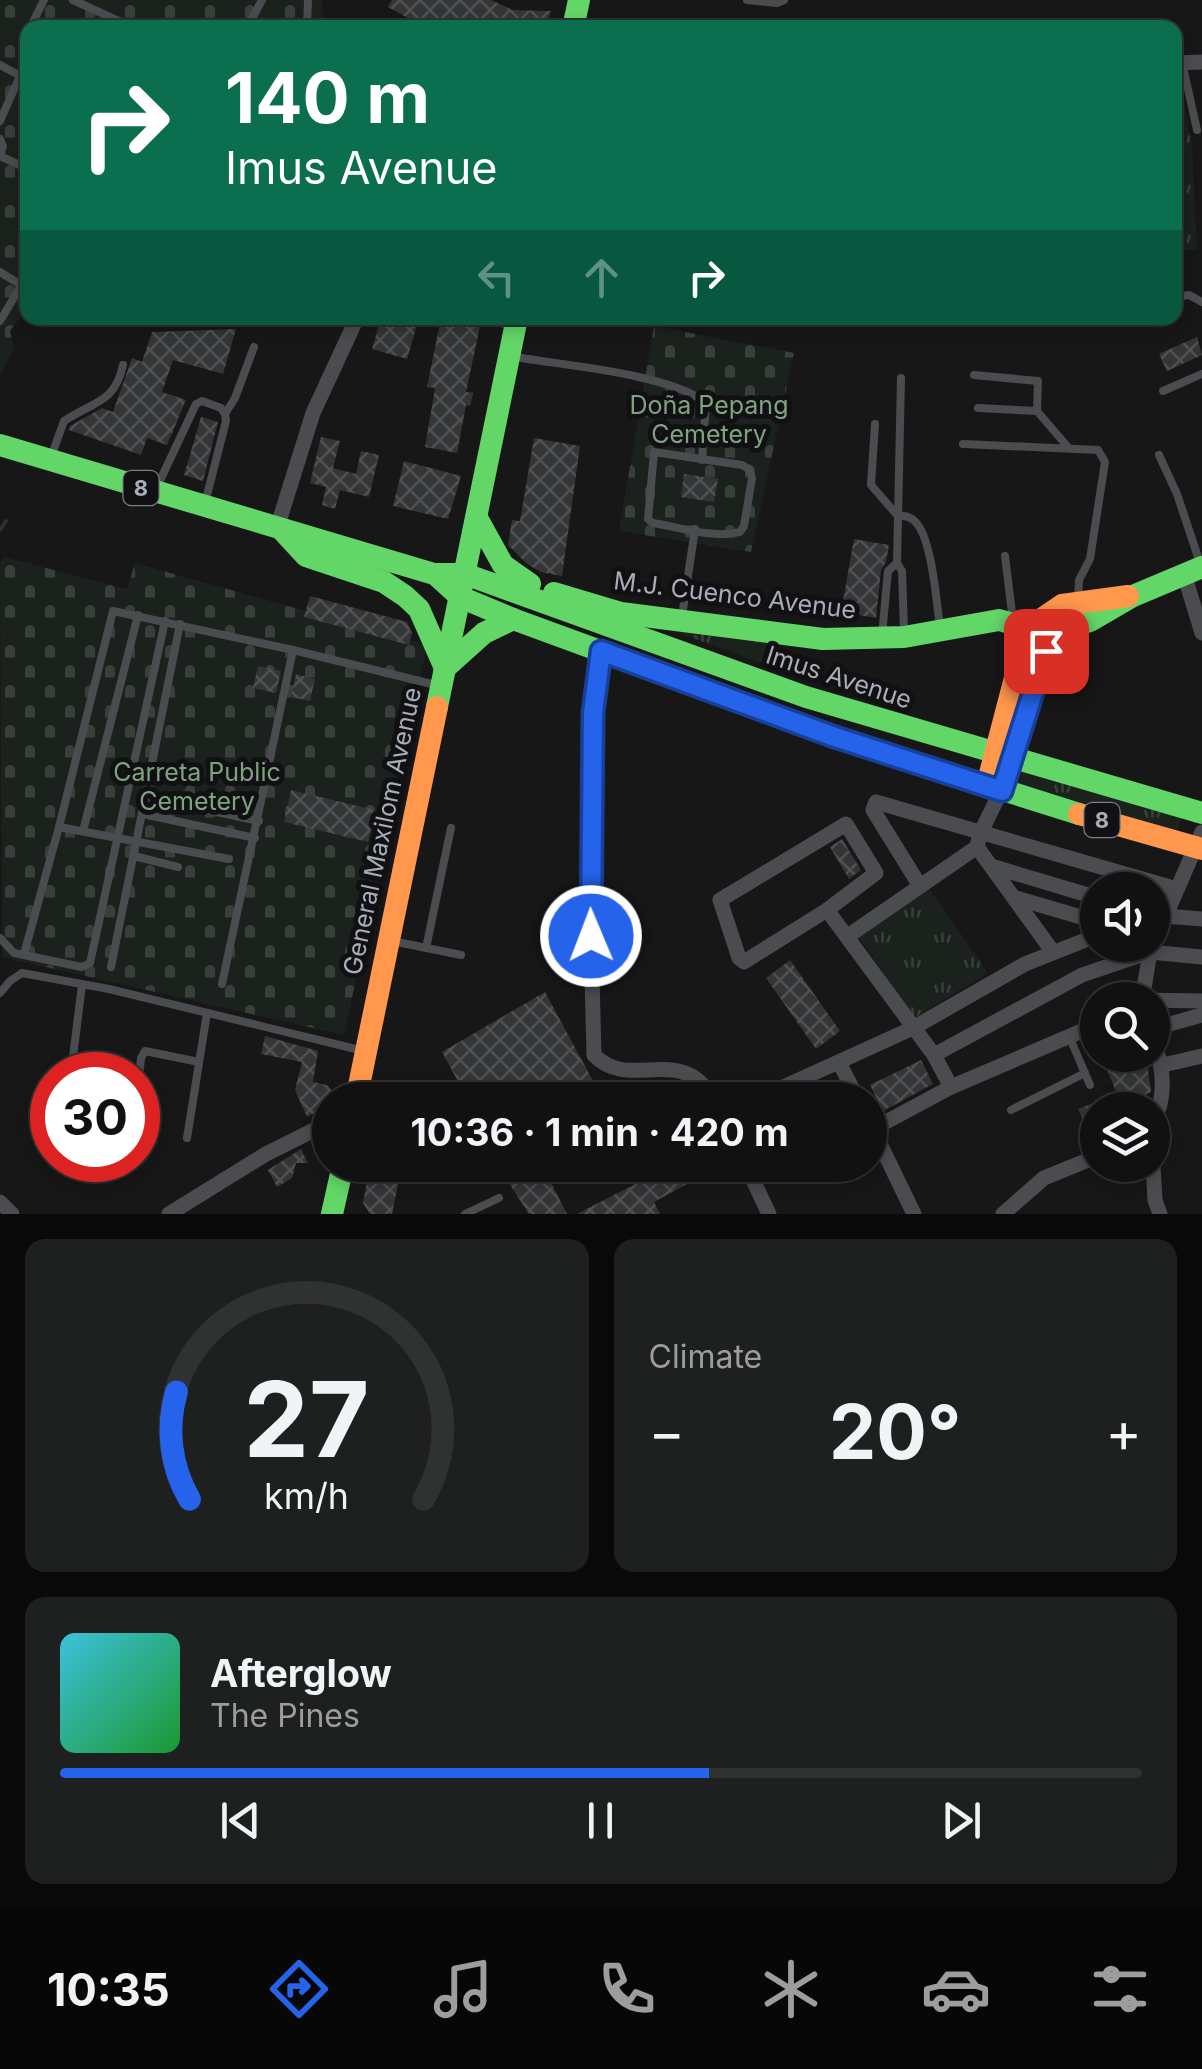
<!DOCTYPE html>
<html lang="en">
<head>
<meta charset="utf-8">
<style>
  :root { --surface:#111; --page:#1e1f1f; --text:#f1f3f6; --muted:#9c9d9f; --line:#303131; --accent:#2563eb }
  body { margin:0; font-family:Inter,sans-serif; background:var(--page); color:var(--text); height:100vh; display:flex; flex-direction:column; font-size:38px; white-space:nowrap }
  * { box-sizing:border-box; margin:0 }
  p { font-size:32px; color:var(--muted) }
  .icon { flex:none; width:55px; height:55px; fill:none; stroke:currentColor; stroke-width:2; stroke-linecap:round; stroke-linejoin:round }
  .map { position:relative; height:1214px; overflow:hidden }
  .details { display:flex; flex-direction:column; gap:25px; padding:25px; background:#090909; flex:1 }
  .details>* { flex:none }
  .top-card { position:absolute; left:20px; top:20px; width:1162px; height:305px; border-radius:20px; box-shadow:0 5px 15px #0003,0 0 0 2px var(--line); background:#0b6e4f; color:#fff; overflow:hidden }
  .controls { position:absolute; left:1080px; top:872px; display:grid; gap:20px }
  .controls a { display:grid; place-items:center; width:90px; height:90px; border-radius:50%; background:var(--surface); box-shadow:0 5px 15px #0003,0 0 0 2px var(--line); font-size:50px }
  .speed { position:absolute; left:30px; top:1052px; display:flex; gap:20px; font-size:50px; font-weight:700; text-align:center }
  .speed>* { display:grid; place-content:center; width:130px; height:130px; border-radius:50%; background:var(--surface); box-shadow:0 5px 15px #0003,0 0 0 2px var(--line); line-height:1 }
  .speed .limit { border:15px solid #d22; background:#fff; color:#111 }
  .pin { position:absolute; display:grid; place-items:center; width:85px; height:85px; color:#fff; margin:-42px; border-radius:20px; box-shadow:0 5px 15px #0006 }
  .me { position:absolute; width:110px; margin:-55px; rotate:359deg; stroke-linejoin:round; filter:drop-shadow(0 0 8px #0008) }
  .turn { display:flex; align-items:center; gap:35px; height:210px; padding:0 40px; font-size:45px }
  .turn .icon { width:130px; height:130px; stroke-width:2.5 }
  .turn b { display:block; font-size:70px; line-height:85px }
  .lanes { display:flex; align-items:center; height:95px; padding:0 40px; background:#0003; justify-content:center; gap:50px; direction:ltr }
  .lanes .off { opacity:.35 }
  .big { font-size:75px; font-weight:700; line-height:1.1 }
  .details .tile { flex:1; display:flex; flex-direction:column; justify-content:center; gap:15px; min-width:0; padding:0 35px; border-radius:20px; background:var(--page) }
  .details .dial { align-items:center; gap:0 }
  .dial svg { height:260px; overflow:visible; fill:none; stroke:var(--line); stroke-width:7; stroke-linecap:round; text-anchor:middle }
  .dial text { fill:var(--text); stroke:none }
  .song { display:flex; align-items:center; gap:30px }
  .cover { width:120px; height:120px; border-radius:15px; background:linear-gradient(135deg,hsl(190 70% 55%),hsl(130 70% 35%)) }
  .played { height:10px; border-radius:5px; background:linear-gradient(90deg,var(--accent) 60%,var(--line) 60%) }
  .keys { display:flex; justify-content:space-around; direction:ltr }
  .heat { display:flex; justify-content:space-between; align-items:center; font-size:55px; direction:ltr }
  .details .tiles { flex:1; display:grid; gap:25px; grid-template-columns:1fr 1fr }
  .tile:last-child { grid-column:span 2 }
  .trip { position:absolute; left:312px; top:1082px; width:575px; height:100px; border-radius:50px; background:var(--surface); box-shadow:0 5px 15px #0003,0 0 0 2px var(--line); font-weight:700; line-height:100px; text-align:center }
  .dock { display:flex; height:160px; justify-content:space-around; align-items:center; background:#070707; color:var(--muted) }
  .dock .icon { width:70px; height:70px }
  .dock .current { color:var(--accent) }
  .dock b { font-size:45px; color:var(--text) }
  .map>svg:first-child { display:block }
</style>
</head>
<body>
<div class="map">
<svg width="1202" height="1214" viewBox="0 0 1202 1214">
  <defs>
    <pattern id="grass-tufts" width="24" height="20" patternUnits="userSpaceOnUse" patternTransform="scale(2.5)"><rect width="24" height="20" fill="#1b211c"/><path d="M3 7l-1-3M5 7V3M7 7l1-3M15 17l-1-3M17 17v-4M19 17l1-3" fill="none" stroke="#393f3b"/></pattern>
    <pattern id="cemetery-stones" width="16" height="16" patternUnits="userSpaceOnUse" patternTransform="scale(2.5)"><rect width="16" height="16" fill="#1b211c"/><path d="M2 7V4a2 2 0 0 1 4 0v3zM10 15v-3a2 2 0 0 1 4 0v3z" fill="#393f3b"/></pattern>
    <pattern id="building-cross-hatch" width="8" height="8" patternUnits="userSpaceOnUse" patternTransform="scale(2.5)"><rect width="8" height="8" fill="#343537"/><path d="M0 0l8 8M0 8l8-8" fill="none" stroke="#4f5052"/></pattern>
  </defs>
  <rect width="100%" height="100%" fill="#171717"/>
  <g fill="url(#grass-tufts)">
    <path d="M1175,71H1179L1192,148L1197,249L1175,251Z"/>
    <path d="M626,614L779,642L773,667Z"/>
    <path d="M1025,763L1185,808L1174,841L1015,795Z"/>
    <path d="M929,888L988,973L914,1018L858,936Z"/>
  </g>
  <g fill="url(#cemetery-stones)">
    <path d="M0,0H322L323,27L28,28L27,308L10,331L14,348L0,377Z"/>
    <path d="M654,326L794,353L751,552L619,531Z"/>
    <path d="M4,557L127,589L135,563L427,645L344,1035L2,957L0,562Z"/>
  </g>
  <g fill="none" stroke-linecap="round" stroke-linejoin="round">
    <path stroke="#2a3239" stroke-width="4" d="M0,530L6,521"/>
  </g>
  <g fill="url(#building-cross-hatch)">
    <path d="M392,0H491L512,10L551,11L546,28H426L388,7Z"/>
    <path d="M381,318H419L407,359L372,349Z"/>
    <path d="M441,318L480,326L466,392L473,393L470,406L466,405L457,453L425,447L435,388L427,387Z"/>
    <path d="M236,329L223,374L173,360L162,392L186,400L167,445L147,438L141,455L69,430L70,426L102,408L113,412L132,358L142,362L152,332Z"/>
    <path d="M1197,337L1202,355L1167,371L1159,354Z"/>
    <path d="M201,417L218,422L203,481L184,475Z"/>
    <path d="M321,437L340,441L333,468L356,474L361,451L379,455L369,497L340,490L335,509L322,505L326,487L310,483Z"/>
    <path d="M534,438L580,446L562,576L541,572L527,564L508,545L512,520L520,521Z"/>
    <path d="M404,461L461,476L448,519L393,506Z"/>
    <path d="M684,474L718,479L714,502L681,497Z"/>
    <path d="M854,539L889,545L886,562L881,570L876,618L841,612Z"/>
    <path d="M310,596L407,622L412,633L409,645L304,617Z"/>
    <path d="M258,666L281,671L276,693L253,688Z"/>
    <path d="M296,674L315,679L310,701L291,697Z"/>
    <path d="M291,790L375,810L368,842L284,822Z"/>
    <path d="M842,839L861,870L849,879L830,847Z"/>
    <path d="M790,960L840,1031L816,1049L766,978Z"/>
    <path d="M545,992L599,1092L622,1081H670L691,1090L696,1100H468L442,1052Z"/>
    <path d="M265,1036L318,1051L313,1082L327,1085L332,1091L328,1105L307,1117L295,1090L302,1062L261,1054Z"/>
    <path d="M1101,1055H1146L1151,1092L1111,1110H1098V1145H1094L1078,1109L1117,1094Z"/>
    <path d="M921,1060L933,1084L883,1111L870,1085Z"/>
    <path d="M301,1149L308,1163H296L292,1178L277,1187L268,1170Z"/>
    <path d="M370,1165H402L392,1214H370L363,1203Z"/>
    <path d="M497,1165H542L567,1214H529Z"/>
    <path d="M672,1165H722L654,1202L660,1214H577Z"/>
  </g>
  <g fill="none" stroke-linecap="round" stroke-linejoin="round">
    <g stroke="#4b4c50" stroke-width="8">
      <path d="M73,0L134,28"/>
      <path d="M747,0L777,3L784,0"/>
      <path d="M30,28L44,0"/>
      <path d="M247,28L262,0"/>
      <path d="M307,28L308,0"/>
      <path d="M22,44L28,32"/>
      <path d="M1182,62L1197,130"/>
      <path d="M0,65L28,80"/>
      <path d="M0,121L20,76"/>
      <path d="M0,139L3,146L0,156"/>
      <path d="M0,156L28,169"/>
      <path d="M0,272L21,285"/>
      <path d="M1175,297L1189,295L1202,302"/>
      <path d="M983,318L990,320L1012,318"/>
      <path d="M0,321L28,274"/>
      <path d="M515,357C568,366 663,373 706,402L702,460"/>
      <path d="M974,375L1038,381L1037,411L1067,446"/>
      <path d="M901,378L897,563L902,571L904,631"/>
      <path d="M1163,391L1202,374"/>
      <path d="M978,408L1037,411"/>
      <path d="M875,424L871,485L897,515C906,516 913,517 918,525C932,544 937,604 940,628"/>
      <path d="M963,444L1098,450L1105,462L1090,559L1079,580L1078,599"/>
      <path d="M654,452L742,465L749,469L752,478L744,526L740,532C714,539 679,527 653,523L648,519Z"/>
      <path d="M1159,455L1177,494L1200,563"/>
      <path d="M51,457L64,421C94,401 115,403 123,365"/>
      <path d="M157,487L196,404L202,401L221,408L225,414"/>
      <path d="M205,503L226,421L225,414L235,398L254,347"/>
      <path d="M1005,556L1013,621"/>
      <path d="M682,616L695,529"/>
      <path d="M882,635L888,571L897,563"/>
      <path d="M146,797L259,821"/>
      <path d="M143,814L255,838"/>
      <path d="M59,827L229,859"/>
      <path d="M83,831L138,615"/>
      <path d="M134,856L178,867"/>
      <path d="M0,938L14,953L82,967L90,963L165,621"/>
      <path d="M392,941L461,955"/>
      <path d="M426,948L451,828"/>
      <path d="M24,954L59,827L113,611L293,650L440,686"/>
      <path d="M111,967L180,624"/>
      <path d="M222,984L293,650"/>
      <path d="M0,993L10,981L22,973L109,989L364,1051"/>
      <path d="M1069,1036L1090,1085"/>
      <path d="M71,1073L82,985"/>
      <path d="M138,1087L141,1058L145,1051L199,1062"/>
      <path d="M1011,1110L1085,1073"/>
      <path d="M187,1138L207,1013"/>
      <path d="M465,1214L499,1198"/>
    </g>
    <g stroke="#4b4c50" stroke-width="15">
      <path d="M1175,63L1202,62"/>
      <path d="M495,318L516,323"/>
      <path d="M277,528L313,413L357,318"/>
      <path d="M1184,574L1202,633"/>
      <path d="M601,651L593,713L589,858L594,1055C631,1093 681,1041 714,1100"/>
      <path d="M846,824L876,873L827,910L744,962L739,958L720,900Z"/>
      <path d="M977,847L1053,952"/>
      <path d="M991,866L1098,898"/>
      <path d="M920,886L873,810L876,802L1177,889"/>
      <path d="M1016,898L1098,922"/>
      <path d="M827,910L934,1055L951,1087"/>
      <path d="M1152,915L1202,919"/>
      <path d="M848,936L977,847L980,834L1001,791"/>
      <path d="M1142,1000L1150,952L1202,832"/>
      <path d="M1142,1000L1202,1001"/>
      <path d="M1152,1029L1202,1015"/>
      <path d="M1152,1038C1164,1066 1167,1097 1152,1126"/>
      <path d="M934,1055L1082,975L1150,952L1202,957"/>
      <path d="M839,1062L858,1100"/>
      <path d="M1163,1065L1202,1056"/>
      <path d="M755,1100L913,1028L1025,964L1098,935"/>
      <path d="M870,1123L914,1214"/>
      <path d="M873,1129L951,1087L1098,1024"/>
      <path d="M1152,1149L1155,1200L1160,1214"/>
      <path d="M746,1165L769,1214"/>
      <path d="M0,1202L12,1214"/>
      <path d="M169,1214L266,1154L330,1122"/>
      <path d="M1003,1214L1044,1178L1098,1156"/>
    </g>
    <g stroke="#63d668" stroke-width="22">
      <path d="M573,28L579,0"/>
      <path d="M0,445L434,574H465L806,697L1202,813"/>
      <path d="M477,518L503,565L530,584"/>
      <path d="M282,530L306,556L384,582L405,596L419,609L445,668L484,633L513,619"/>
      <path d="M436,575L460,597L513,619L832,736L1079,814"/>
      <path d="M554,593L621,613L823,639L904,637L999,620L1028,628L1049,640"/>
      <path d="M437,707L517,318"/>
      <path d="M1001,791L1049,640L1064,629L1090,621L1133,596L1202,567"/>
      <path d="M332,1214L343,1165"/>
    </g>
    <g stroke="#ff974d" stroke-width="22">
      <path d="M987,785L1028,628L1062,605L1128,596"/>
      <path d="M1079,814L1202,849"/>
      <path d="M356,1100L437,707"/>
    </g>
  </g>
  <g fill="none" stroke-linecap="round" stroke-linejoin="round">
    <g stroke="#184099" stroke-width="25">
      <path id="route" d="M591,936L593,713L601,651L832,736L1002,791L1046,651"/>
    </g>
    <use href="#route" stroke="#2563eb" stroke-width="18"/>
  </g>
  <g text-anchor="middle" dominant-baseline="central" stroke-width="10" stroke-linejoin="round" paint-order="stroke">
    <g fill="#111113" stroke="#7b7e86" stroke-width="2.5">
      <rect x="123.5" y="471" width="35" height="34" rx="8"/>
      <rect x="1084.5" y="803" width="35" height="34" rx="8"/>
    </g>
    <g font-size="22" font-weight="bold" fill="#a8adb8">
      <text x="141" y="488">8</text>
      <text x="1102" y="820">8</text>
    </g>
    <g font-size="25" fill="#7fa381" stroke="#111113">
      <text x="709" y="405">Doña Pepang<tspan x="709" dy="29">Cemetery</tspan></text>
      <text x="197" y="772">Carreta Public<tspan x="197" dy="29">Cemetery</tspan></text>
    </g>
    <g font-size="25" fill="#a8adb8" stroke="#111113">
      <text transform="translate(735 595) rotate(7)">M.J. Cuenco Avenue</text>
      <text transform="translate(839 677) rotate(18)">Imus Avenue</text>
      <text transform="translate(382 831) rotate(-78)">General Maxilom Avenue</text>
    </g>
  </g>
</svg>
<div class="controls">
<a><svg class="icon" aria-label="sound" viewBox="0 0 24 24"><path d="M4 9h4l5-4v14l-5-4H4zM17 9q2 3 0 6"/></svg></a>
<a><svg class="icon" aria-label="search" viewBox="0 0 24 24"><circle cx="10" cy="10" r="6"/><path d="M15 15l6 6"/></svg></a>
<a><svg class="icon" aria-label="layers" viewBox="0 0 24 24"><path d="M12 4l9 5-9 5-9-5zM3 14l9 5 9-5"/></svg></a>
</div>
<div class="speed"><div class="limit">30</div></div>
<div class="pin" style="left:1046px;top:651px;background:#d93025"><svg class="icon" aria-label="arrive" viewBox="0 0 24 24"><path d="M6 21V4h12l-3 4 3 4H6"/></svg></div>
<svg class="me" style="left:591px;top:936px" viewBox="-20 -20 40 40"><circle r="17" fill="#2563eb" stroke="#fff" stroke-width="3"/><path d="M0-11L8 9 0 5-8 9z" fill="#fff"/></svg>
<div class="trip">10:36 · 1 min · 420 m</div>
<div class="top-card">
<div class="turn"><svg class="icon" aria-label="right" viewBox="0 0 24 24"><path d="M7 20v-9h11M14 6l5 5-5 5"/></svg><div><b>140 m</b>Imus Avenue</div></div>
<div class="lanes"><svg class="icon off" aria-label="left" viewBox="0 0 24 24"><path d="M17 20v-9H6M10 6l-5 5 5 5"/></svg><svg class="icon off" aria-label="ahead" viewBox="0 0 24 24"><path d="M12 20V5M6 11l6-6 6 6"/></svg><svg class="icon" aria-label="right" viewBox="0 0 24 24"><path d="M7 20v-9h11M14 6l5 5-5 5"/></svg></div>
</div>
</div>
<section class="details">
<div class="tiles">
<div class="tile dial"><svg viewBox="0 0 100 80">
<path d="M14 69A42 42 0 1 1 86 69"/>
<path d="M14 69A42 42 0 0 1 10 36" stroke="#2563eb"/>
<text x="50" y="56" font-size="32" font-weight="700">27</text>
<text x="50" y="72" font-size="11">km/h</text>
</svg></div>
<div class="tile"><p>Climate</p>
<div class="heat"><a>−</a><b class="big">20°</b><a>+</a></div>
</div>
<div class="tile">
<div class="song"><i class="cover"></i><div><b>Afterglow</b><p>The Pines</p></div></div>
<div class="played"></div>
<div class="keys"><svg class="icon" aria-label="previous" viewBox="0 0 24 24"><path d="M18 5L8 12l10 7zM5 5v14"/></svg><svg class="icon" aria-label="pause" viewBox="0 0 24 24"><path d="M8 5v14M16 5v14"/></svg><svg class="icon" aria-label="next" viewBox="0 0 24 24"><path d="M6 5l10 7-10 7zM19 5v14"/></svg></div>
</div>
</div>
</section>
<nav class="dock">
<b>10:35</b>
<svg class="icon current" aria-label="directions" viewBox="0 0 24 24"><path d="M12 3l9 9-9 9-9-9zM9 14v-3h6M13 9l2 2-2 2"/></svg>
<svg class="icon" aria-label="music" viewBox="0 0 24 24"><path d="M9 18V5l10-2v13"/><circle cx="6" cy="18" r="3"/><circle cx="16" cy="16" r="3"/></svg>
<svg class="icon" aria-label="phone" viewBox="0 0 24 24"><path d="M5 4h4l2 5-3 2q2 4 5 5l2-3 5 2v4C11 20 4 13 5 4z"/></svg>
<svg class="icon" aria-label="climate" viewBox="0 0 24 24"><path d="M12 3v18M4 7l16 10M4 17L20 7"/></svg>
<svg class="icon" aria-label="car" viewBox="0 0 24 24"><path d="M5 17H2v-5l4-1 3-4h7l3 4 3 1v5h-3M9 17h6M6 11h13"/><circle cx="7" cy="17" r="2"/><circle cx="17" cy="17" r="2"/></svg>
<svg class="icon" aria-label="filters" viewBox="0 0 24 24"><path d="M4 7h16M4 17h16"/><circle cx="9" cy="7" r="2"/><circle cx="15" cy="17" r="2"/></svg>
</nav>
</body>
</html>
